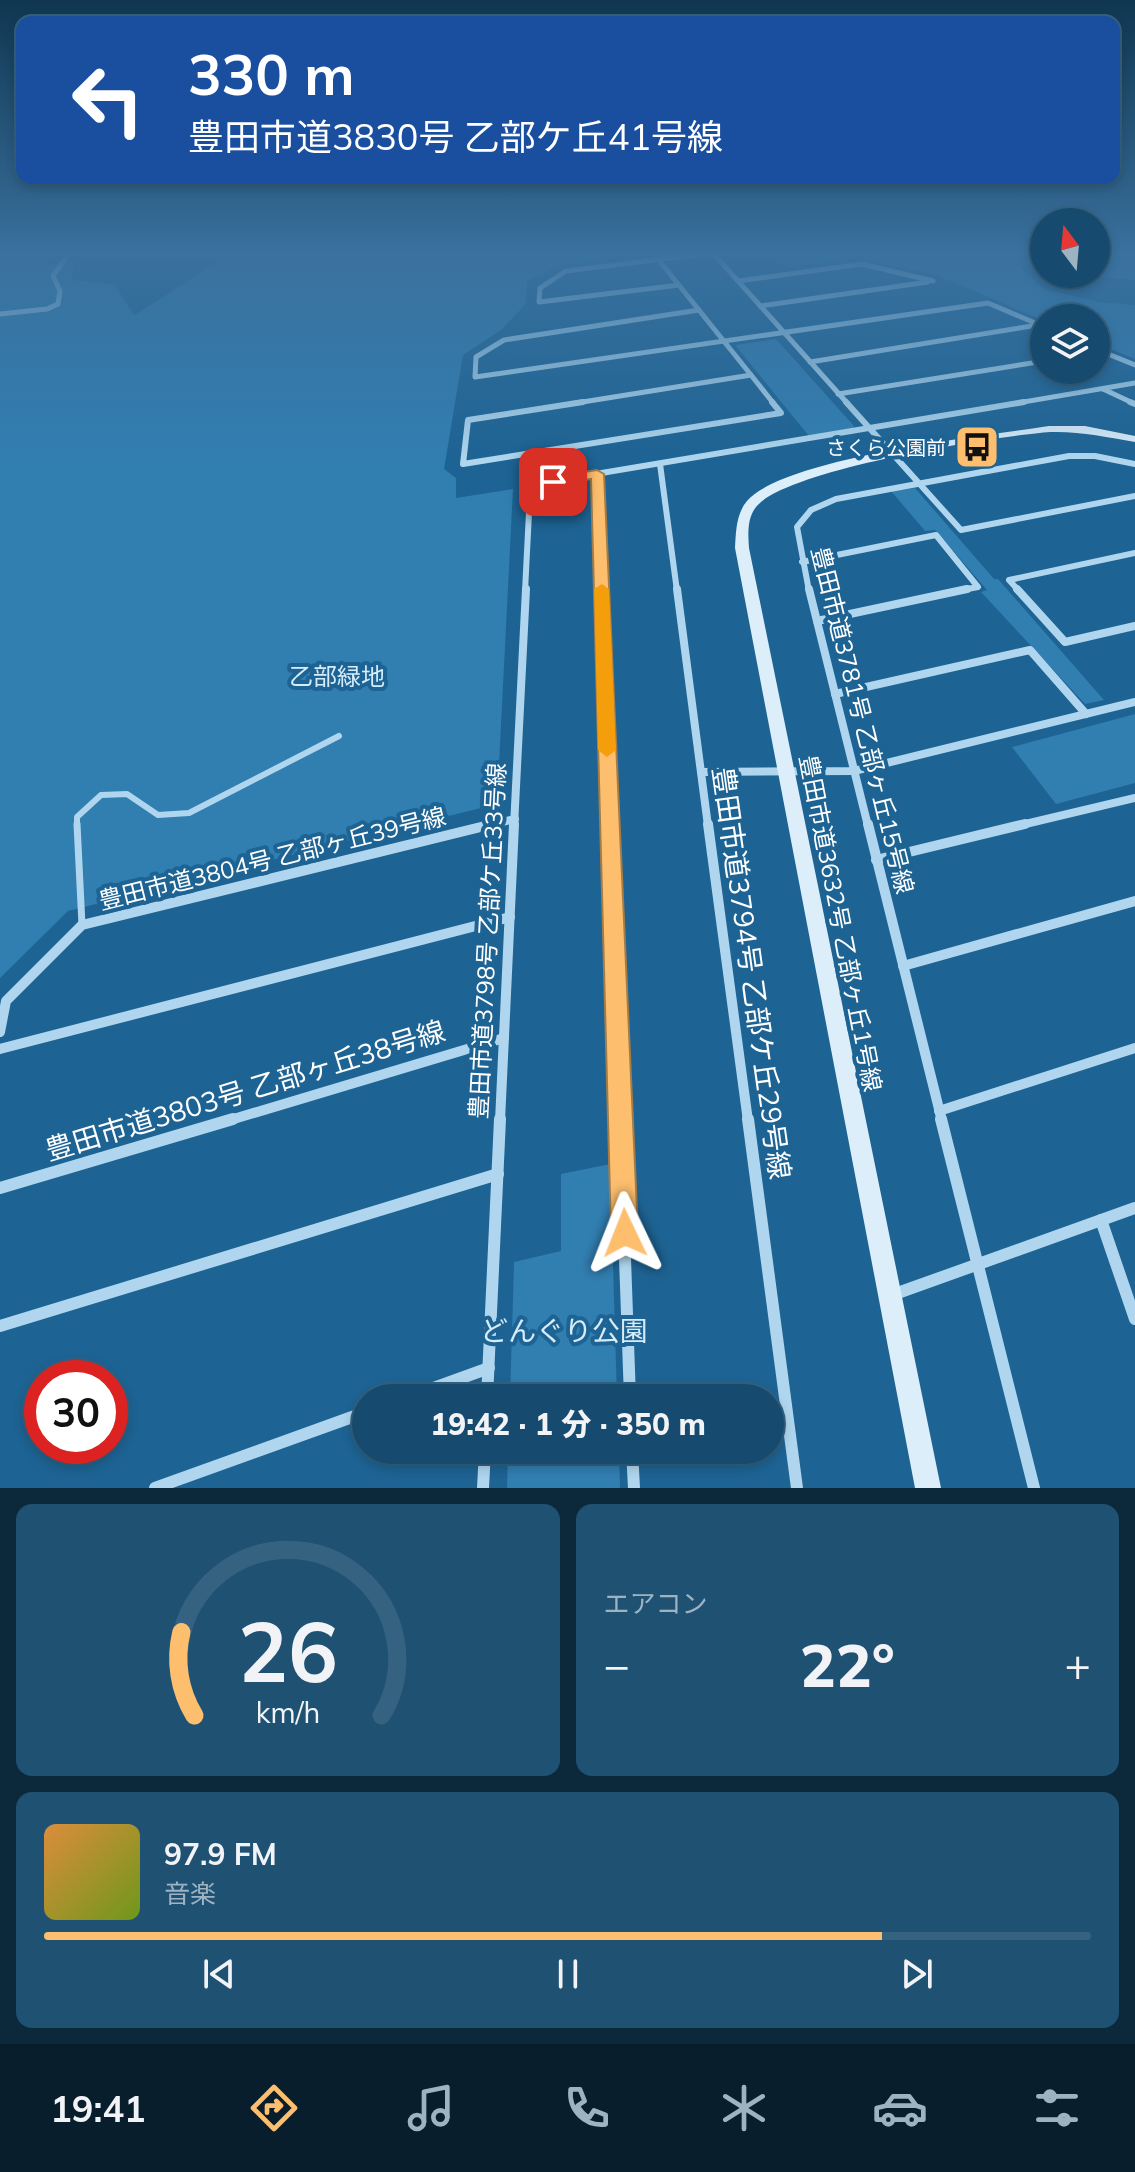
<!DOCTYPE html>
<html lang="ja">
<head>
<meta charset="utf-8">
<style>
  :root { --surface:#164a6e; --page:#1f5173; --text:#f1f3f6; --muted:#9eb3c2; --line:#356281; --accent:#fdbe6e }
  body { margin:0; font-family:Mulish,"Noto Sans JP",sans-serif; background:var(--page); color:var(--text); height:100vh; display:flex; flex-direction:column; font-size:30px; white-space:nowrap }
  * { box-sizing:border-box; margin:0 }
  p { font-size:26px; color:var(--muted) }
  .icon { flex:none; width:44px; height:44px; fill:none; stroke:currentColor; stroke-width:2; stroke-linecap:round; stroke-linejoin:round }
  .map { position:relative; height:1488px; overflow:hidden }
  .drawer { display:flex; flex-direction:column; gap:16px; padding:16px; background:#0c293c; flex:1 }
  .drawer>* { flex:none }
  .banner { position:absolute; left:16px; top:16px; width:1104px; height:168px; border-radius:16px; box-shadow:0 4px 12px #0003,0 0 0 2px var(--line); background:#1a4fa0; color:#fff; overflow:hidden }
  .needle { width:52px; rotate:344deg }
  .fabs { position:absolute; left:1030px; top:208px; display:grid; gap:16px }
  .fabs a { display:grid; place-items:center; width:80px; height:80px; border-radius:50%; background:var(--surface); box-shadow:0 4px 12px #0003,0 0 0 2px var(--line); font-size:40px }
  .speed { position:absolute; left:24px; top:1360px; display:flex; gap:16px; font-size:40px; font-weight:700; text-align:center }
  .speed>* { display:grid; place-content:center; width:104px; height:104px; border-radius:50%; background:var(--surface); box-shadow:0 4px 12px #0003,0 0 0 2px var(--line); line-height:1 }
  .speed .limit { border:12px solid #d22; background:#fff; color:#111 }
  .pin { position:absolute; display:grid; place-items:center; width:68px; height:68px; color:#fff; margin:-34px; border-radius:16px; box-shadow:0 4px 12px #0006 }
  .me { position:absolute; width:88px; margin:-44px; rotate:358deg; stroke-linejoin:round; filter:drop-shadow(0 0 6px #0008) }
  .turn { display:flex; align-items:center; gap:28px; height:168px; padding:0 40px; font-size:36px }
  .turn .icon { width:104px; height:104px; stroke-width:2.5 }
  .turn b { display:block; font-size:56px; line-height:68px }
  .big { font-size:60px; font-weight:800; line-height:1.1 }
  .drawer .tile { flex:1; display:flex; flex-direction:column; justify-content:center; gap:12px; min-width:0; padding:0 28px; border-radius:16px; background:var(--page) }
  .drawer .dial { align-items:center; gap:0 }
  .dial svg { height:208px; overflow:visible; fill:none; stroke:var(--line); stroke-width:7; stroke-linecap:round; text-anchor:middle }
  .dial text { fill:var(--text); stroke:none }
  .song { display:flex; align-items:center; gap:24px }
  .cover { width:96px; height:96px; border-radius:12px; background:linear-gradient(135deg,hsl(30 70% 55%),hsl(80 70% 35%)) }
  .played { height:8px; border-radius:4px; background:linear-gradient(90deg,var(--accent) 80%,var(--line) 80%) }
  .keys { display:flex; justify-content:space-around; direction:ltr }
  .heat { display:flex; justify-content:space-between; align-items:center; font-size:44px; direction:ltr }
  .drawer .tiles { flex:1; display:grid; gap:16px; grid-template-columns:1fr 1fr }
  .tile:last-child { grid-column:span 2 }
  .trip { position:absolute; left:352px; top:1384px; width:432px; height:80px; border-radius:40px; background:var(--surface); box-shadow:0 4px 12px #0003,0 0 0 2px var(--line); font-weight:800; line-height:80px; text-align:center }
  .tab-bar { display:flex; height:128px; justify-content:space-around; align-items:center; background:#091e2c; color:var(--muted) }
  .tab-bar .icon { width:56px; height:56px }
  .tab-bar .on { color:var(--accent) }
  .tab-bar b { font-size:36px; color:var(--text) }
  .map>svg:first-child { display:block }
</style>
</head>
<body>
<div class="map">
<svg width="1135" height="1488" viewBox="0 0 1135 1488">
  <rect width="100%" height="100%" fill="#1d6393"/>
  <g fill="#317eb1">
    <path d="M0,253L55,255L40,265L74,262L71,280L114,284L134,315C169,295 201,269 237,253H655L559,265L527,281L525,305L501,330L463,355L444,469L456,478V498L513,489L497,804L68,911L0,978Z"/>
    <path d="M763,253H1044V271L1016,263L1043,288L1097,302L1135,305V359L1096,343V318H1044V321L937,275L857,258L787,267Z"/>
    <path d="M1096,253H1135V280L1054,274H1096Z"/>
    <path d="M776,339L854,426L853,428L809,436L735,345Z"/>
    <path d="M915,488L994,579H998L1104,700L1085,704L981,592L987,590L935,530L925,531L891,491Z"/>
    <path d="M1135,714V783L1056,804L1012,747Z"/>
    <path d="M610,1164L617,1398H510L514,1262L561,1251V1174Z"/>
    <path d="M508,1450H619L620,1488H507Z"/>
  </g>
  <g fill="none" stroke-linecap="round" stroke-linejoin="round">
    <path stroke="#afd6ee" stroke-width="6" d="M77,826V817L101,795L127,794L158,815L189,813L339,736"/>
    <path stroke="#afd6ee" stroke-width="7" d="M77,824L82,925"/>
    <g stroke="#afd6ee" stroke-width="5">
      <path d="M713,253L848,404"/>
      <path d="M658,259L751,375"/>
      <path d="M738,281L862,264L933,281"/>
      <path d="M679,285L539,302L540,288L566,271L710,253"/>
      <path d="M760,306L928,282"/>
      <path d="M699,310L504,340L476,357L475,377L988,303L1040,325"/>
      <path d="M0,314L47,309L58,304L60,291L53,276L69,253"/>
      <path d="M1096,353L1103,352L1135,365"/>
      <path d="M810,362L1038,325"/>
      <path d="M751,375L774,404"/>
      <path d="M1103,389L1135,404"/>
      <path d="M838,394L1044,361"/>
      <path d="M570,404L751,375"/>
      <path d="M1012,404L1135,383"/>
    </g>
    <g stroke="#afd6ee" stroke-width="6">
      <path d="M583,402L468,420L463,464L781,413L772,402"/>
      <path d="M846,402L961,530L1135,496"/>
      <path d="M1130,402L1135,404"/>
      <path d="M660,464L677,591"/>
      <path d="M597,474L601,591"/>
      <path d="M530,485L1024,402"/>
      <path d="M802,562L936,535L978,587L957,591"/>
      <path d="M525,591L532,454"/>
      <path d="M809,591L797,527L811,510L836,499L1069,456H1095L1135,464"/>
      <path d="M1019,591L1009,580L1135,553"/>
    </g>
    <g stroke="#afd6ee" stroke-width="8">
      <path d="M601,589L610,826"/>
      <path d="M677,589L708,826"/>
      <path d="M809,589L868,826"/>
      <path d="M1017,589L1065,642L1135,626"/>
      <path d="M817,621L967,589"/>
      <path d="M835,694L1030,650L1086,714"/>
      <path d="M701,772L854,771L1135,702"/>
      <path d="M485,826L515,819"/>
      <path d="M514,826L526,589"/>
      <path d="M1017,826L1135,798"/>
    </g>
    <g stroke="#afd6ee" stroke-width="10">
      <path d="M610,824L620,1121"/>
      <path d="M708,824L748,1121"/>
      <path d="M868,824L942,1121"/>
      <path d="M876,860L1025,824"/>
      <path d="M903,966L1135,901"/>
      <path d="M0,1032L6,1001L82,925L493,824"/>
      <path d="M0,1049L510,917"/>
      <path d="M939,1111L1135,1048"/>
      <path d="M227,1121L504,1038"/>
      <path d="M500,1121L514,824"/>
    </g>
    <g stroke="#afd6ee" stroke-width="12">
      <path d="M620,1119L630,1398"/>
      <path d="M748,1119L797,1488"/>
      <path d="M941,1119L1034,1488"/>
      <path d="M0,1188L233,1119"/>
      <path d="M1101,1220L1135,1319"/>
      <path d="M892,1295L1135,1208"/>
      <path d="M0,1326L498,1174"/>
      <path d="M406,1398L489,1368"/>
      <path d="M487,1398L500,1119"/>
      <path d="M632,1450L634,1488"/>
      <path d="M155,1488L366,1412"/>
      <path d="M483,1488L485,1450"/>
    </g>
    <path fill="#dceefa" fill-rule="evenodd" d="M1049,426H1085L1135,436V442C1107,437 1079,431 1050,432C998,436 786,469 756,507C747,518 748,535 749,548L941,1488H915L735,548C736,532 736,514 747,501C786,457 986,436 1049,426Z"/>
  </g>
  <linearGradient id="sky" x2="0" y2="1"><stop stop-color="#103651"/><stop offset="0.55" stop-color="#3a719e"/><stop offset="1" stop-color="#3a719e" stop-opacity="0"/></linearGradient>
  <rect width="1135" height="461" fill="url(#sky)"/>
  <path fill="#fdbe6e" stroke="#a47c48" stroke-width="2" d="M597,470L604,474L638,1233L634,1243L625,1247L615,1243L611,1233L591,479L553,486L546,482L553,477Z"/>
  <path fill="#f59e0b" d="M602,584L609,589L616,750L607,757L598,750L594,589Z"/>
  <defs>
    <g id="bus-square" transform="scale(2.3)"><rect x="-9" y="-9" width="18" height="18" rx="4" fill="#fdbe6e" stroke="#1d6393"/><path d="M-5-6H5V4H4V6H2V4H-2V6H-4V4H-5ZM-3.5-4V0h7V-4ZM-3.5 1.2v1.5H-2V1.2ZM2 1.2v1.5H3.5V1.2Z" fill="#111"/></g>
  </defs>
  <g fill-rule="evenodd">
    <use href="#bus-square" x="977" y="447"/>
  </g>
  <g text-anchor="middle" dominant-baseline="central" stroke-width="8" stroke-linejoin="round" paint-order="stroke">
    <g font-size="20" fill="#fff" stroke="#1d6393" text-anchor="end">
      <text x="946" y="447">さくら公園前</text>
    </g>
    <g font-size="24" fill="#d5ecfa" stroke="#1d6393">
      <text x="337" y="676">乙部緑地</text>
    </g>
    <g font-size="24" fill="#fff" stroke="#1d6393">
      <text transform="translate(863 720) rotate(76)">豊田市道3781号 乙部ヶ丘15号線</text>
      <text transform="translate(272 858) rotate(-14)">豊田市道3804号 乙部ヶ丘39号線</text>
      <text transform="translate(841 923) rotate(79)">豊田市道3632号 乙部ヶ丘1号線</text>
      <text transform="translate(487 941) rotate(-87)">豊田市道3798号 乙部ケ丘33号線</text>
    </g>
    <g font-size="28" fill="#fff" stroke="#1d6393">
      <text transform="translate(752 973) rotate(82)">豊田市道3794号 乙部ケ丘29号線</text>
      <text transform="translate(245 1090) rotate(-17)">豊田市道3803号 乙部ヶ丘38号線</text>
    </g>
    <g font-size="28" fill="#d5ecfa" stroke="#1d6393">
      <text x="564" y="1330">どんぐり公園</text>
    </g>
  </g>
</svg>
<div class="fabs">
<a><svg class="needle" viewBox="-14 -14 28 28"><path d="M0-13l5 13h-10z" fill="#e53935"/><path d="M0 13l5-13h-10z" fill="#9eb3c2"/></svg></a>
<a><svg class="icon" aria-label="layers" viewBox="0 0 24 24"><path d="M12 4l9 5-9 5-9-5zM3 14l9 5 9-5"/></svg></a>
</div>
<div class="speed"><div class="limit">30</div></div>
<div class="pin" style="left:553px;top:482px;background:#d93025"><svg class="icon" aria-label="arrive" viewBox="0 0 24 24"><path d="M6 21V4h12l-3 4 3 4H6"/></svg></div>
<svg class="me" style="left:625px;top:1233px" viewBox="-20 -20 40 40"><path d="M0-17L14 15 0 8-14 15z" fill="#fdbe6e" stroke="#fff" stroke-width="4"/></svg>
<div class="trip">19:42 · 1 分 · 350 m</div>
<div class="banner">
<div class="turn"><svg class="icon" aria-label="left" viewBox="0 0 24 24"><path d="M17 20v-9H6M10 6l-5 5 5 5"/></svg><div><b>330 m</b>豊田市道3830号 乙部ケ丘41号線</div></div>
</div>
</div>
<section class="drawer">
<div class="tiles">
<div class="tile dial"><svg viewBox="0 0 100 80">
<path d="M14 69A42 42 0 1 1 86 69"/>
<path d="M14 69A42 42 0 0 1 9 37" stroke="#fdbe6e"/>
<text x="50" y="56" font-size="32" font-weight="700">26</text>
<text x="50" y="72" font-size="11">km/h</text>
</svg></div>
<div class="tile"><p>エアコン</p>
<div class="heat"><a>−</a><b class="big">22°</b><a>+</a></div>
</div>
<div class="tile">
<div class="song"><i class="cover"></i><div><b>97.9 FM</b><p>音楽</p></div></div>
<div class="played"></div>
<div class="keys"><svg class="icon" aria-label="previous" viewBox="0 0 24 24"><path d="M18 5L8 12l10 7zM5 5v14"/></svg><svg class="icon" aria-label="pause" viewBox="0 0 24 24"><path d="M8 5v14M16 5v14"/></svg><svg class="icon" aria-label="next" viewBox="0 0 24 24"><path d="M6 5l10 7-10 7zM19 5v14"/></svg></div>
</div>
</div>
</section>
<nav class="tab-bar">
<b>19:41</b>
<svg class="icon on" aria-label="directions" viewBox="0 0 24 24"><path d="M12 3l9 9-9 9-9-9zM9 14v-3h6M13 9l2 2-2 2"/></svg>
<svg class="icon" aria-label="music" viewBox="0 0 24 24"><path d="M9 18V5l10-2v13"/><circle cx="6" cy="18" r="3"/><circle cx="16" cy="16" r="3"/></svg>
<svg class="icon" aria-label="phone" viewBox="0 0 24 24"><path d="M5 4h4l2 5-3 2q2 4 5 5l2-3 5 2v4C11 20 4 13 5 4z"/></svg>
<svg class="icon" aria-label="climate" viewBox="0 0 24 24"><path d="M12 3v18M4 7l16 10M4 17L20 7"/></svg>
<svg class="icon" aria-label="car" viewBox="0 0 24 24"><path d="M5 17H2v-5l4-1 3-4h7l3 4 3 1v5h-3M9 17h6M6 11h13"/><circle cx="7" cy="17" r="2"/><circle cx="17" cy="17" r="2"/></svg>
<svg class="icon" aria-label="filters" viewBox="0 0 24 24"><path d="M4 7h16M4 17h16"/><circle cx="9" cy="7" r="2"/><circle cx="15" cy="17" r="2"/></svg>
</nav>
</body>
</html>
